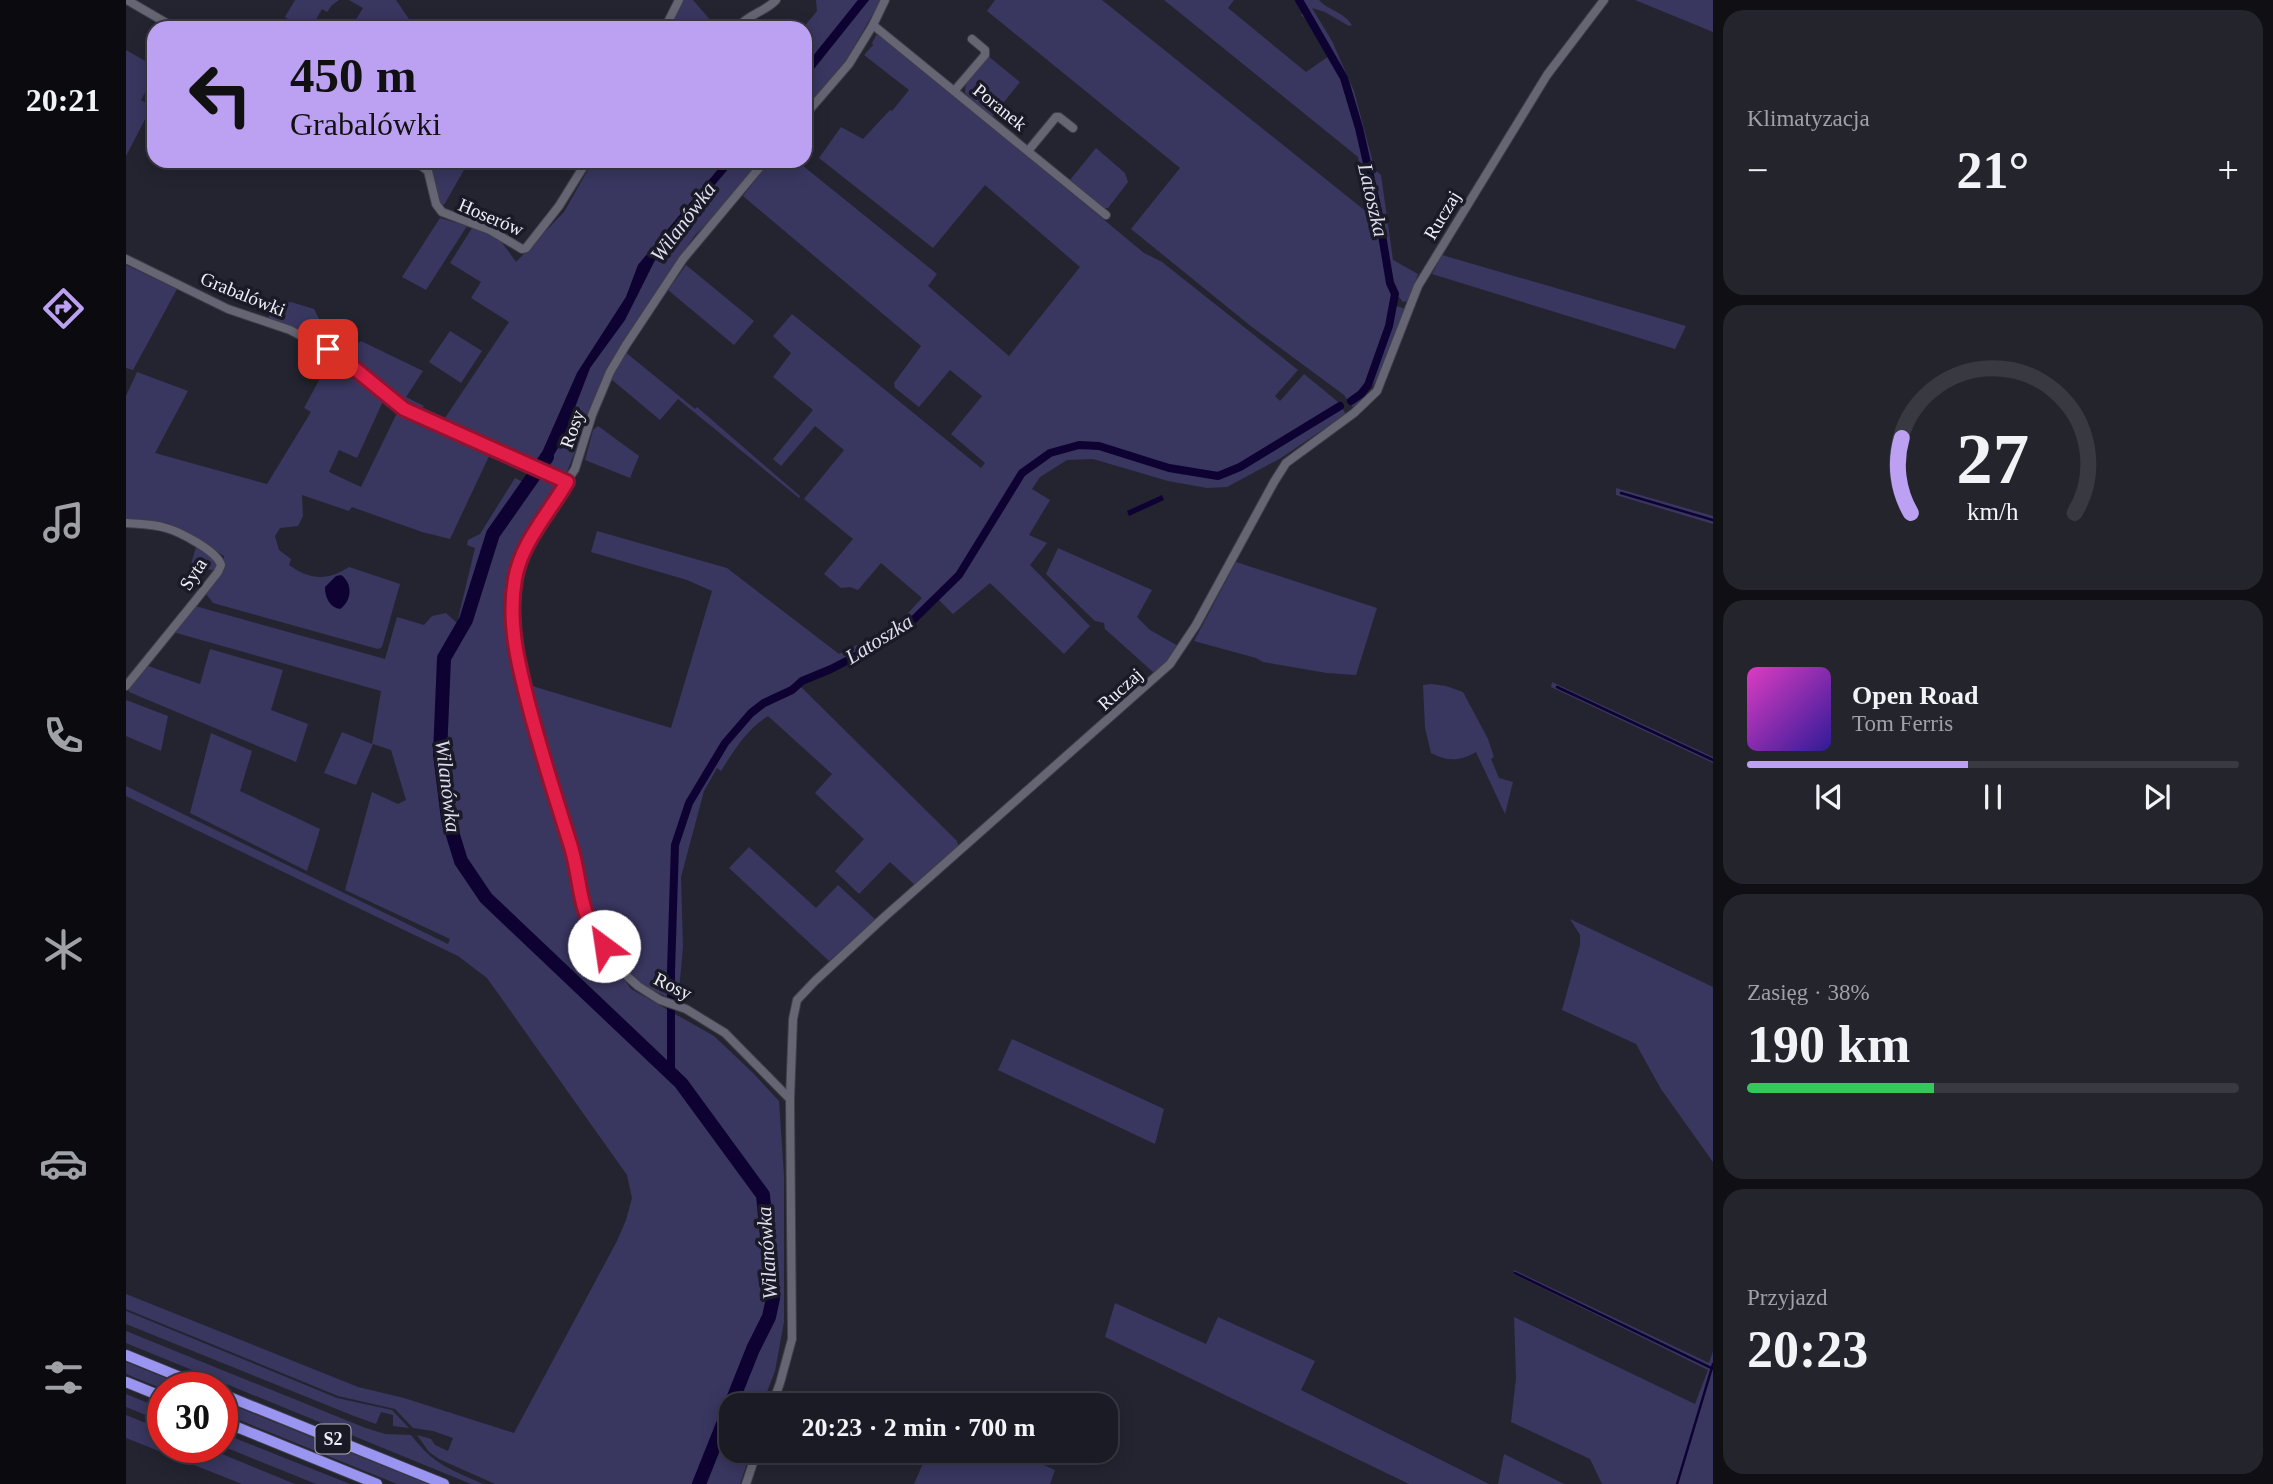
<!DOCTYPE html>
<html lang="pl">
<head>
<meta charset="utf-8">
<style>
  :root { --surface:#1b1b25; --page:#24242d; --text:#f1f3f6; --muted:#a0a1a7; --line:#393942; --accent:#bca0f2 }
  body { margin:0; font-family:Georgia,serif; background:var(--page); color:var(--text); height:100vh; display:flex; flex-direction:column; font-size:26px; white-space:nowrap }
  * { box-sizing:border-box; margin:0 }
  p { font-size:23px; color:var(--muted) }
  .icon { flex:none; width:38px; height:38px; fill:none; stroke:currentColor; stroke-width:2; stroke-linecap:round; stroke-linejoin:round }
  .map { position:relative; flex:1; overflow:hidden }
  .sheet { display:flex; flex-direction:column; gap:10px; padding:10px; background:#0f0f14; width:560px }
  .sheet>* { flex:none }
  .hud { position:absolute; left:21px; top:21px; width:665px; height:147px; border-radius:21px; box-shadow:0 4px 18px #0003,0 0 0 2px var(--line); background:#bca0f2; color:#111; overflow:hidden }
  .speed { position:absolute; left:21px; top:1372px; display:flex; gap:14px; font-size:35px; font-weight:700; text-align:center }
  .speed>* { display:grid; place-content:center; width:91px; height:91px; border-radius:50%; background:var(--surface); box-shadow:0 4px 18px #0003,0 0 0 2px var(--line); line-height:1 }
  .speed .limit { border:10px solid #d22; background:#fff; color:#111 }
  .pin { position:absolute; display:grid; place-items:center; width:60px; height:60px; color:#fff; margin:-30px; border-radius:14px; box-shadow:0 4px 10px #0006 }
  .me { position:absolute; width:77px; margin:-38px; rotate:329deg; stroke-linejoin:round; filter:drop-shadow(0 0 5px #0008) }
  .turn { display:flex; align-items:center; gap:24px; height:147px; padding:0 28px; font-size:32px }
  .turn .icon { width:91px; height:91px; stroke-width:2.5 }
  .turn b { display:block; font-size:49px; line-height:60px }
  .big { font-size:52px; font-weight:700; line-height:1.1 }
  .sheet .tile { flex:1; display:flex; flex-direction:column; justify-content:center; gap:10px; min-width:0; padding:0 24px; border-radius:21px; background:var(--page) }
  .sheet .dial { align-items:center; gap:0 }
  .dial svg { height:182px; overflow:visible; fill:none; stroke:var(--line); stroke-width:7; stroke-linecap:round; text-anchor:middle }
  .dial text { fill:var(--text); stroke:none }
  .song { display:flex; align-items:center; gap:21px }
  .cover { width:84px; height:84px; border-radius:10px; background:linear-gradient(135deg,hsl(310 70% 55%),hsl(250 70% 35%)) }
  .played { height:7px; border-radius:4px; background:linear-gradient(90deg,var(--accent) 45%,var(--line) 45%) }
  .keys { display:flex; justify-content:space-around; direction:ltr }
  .heat { display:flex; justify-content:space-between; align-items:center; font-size:38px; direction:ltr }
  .charge { height:10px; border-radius:5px; background:linear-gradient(90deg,#34c759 38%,var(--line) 0) }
  .trip { position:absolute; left:593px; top:1393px; width:399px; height:70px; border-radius:21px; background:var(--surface); box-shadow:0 4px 18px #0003,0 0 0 2px var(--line); font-weight:700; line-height:70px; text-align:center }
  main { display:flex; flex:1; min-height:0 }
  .tabs { display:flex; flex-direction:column; width:126px; justify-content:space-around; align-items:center; background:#0b0b0f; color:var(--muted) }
  .tabs .icon { width:49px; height:49px }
  .tabs .active { color:var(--accent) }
  .tabs b { font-size:32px; color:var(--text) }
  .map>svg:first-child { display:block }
</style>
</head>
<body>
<main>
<nav class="tabs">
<b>20:21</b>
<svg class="icon active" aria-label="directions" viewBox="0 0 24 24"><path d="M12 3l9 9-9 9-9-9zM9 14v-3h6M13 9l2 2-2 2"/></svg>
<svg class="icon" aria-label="music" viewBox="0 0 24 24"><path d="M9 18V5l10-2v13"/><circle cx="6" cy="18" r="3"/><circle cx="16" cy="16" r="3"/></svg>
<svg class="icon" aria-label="phone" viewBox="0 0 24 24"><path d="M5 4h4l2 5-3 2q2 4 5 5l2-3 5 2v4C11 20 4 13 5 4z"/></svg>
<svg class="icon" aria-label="climate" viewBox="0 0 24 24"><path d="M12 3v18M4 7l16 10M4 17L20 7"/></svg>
<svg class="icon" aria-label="car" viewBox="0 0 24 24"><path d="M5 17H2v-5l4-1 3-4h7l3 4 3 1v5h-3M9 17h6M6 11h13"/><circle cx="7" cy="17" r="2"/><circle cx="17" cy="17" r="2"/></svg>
<svg class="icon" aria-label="filters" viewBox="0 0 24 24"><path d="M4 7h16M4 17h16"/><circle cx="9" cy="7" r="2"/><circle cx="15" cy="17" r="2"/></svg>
</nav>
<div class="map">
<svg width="1587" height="1484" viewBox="0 0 1587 1484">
  <rect width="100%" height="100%" fill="#242431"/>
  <g fill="#393660">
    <path d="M169,0H213L206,5L201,12L196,9L185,28H177L159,17Z"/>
    <path d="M223,0H270L289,28H225L237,8Z"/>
    <path d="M556,0H567L591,28H544Z"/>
    <path d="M690,0H732L679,66V28H677L691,11Z"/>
    <path d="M743,0H755L718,64L679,110V80Z"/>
    <path d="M869,0H976L1242,213L1232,157L1038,0H1108L1102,8L1180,72L1203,56L1182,21L1175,15L1177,13L1169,0H1193C1203,11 1218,12 1226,25L1223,26L1199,12L1186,8L1206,41L1228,91L1249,170L1255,175L1267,260L1292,274L1282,301L1277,302L1273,297H1265L1264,307L1269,308L1271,306L1279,309C1266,344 1257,383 1227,407L1218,395L1126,327L1005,229L1054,168L861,11Z"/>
    <path d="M1509,0H1587V32Z"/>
    <path d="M752,32L1018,253L1036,262L1172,370L1149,396L1154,401L1178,374L1211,401L1220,414L1155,458L1101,487L1081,488L1042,481L967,459L941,460L914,477L906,489L924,500L903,535L921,543L904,565L964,626L938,654L864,583L827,614L813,600L775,635L674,686L831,841L833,848L790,886L764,862L733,894L709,871L738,839L689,793L706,774L642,716C621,729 608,750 595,771L591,768L578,791L555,877L557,947L552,1002L518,986L502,971L468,927L458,899L450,850L429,790L403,685L545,728L586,591L561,580L465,552L471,531L601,568L713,654L771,625L796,598L755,563L732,590L724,587L715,588L698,574L727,539L678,499L718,450L689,426L655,466L647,459L687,410L647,377L665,353L647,336L666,314L855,468L859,463L825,434L856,396L824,370L793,407L769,388L768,383L795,346L617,196L644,161H671L811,274L802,286L883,356L954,267L859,185L807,248L693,158L715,127L737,139L764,110L766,111L783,90L738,55L747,45L746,43Z"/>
    <path d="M0,50L28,66V89L26,92L21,89L15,100L26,106L0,156Z"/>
    <path d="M862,56L894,82L866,117L839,93C839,77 852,67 862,56Z"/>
    <path d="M970,148L999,173L1002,182L982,208H978L944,180Z"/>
    <path d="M295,161H343L318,205L313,202L305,166Z"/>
    <path d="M467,161H599L512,265L500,297L451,373L411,464L317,421L383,322L345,298L355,282L324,263L346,228C374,235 374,240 390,262L438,212Z"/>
    <path d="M609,161H635L590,215L569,235L553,258L467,405L441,472L433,473L420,468L436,441L464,368L511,296L528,262L555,224Z"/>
    <path d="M314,218L341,226L300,290L276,277Z"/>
    <path d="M1316,255L1560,326L1549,349L1306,274Z"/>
    <path d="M0,265L51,289L7,370L0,368Z"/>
    <path d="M560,265L628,321L608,345L542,290Z"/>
    <path d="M165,302L188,309L193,319L184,336L160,324L142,319C145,308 154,304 165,302Z"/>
    <path d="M324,331L356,351L335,383L303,362Z"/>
    <path d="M235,341L297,371L280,397L298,406L294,411L276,403L218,353Z"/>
    <path d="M498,351L569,409L571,407L674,496L673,498L552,399L534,420L485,379Z"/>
    <path d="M206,356L238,382L243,390L247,389L258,399L231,458L213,450L203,472L235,487L273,409L365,452L324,539L296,532L226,507L223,511L176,495L177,516L172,526L154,528L149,536L153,550L165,559L163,565C184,580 202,581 223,567L274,584L256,647L252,649L87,603L80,594L98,568V556L78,543L41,523L0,519V396L11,372L62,391L29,453L141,484L185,412L178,408Z"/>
    <path d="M472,426L513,456L504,478L459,460L467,430Z"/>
    <path d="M405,469L432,482L433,487L399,538L382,582L386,655L422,790L441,852L451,908L466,936L505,989L588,1036L627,1073L653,1101L658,1175V1322L649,1371L636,1405H606V1451H625L614,1484H577L581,1473L576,1470L570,1484H369L313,1459L303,1452L291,1435L305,1439L309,1445L322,1451L327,1438L307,1431L287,1428L269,1409L212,1396L0,1309V1294L232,1387L278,1398L388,1433L491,1241L500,1220L506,1198L501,1175L361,978L332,956L0,796V786L322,944L324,939L219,890L246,792L272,804L280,800L265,750L247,744L230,785L198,773L216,732L246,744L255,691L47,632L69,606L259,659L271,617L298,625L306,616L320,613L331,623L349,548L341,545L342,540L354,534L389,478L397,482Z"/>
    <path d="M1490,488L1587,516V524L1490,495Z"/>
    <path d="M70,547L85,556L90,563L89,571L65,564Z"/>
    <path d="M932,548L1026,590L1011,617L1024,630L1054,647L1036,669L1027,672L979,629L978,623L969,621L920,574Z"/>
    <path d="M1110,562L1251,608L1230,675L1201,673L1137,662L1130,658L1068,641Z"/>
    <path d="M84,649L157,670L145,710L182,724L170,762L3,692L2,688L22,666L74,684Z"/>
    <path d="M1426,682L1587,757V763L1425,687Z"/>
    <path d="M1306,684L1320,686L1337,692L1362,739L1368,757L1365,759L1373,778L1387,782L1379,814L1350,752C1334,761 1322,762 1305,753L1299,728L1297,685Z"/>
    <path d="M0,700L42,716L35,751L0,736Z"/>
    <path d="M85,733L126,751L114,791L194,829L181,871L64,813Z"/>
    <path d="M623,847L690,908L712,885L750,920L703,961L603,868Z"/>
    <path d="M1444,919L1587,987V1162L1535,1089L1510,1044L1436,1010L1454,945V935Z"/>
    <path d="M886,1039L1038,1109L1029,1144L872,1070Z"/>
    <path d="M1388,1270L1583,1363L1587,1351V1484H1476L1464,1459L1385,1422L1390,1378L1388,1317L1569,1404L1582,1370L1388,1274Z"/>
    <path d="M989,1303L1080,1344L1092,1317L1189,1361L1175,1390L1363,1484H1283L979,1337Z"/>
    <path d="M0,1311L211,1398L266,1410L283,1428L267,1426V1415L255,1412L250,1424L228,1416L0,1324Z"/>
    <path d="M0,1331L237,1427L259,1434L285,1435C308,1465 324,1469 357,1484H345L0,1343Z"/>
    <path d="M0,1362L64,1388L37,1389L0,1374Z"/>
    <path d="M0,1394L37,1409V1422L0,1407Z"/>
    <path d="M96,1401L302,1484H271L96,1413Z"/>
    <path d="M0,1415L37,1430V1447H79L169,1484H116L0,1438Z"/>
    <path d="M96,1433L224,1484H190L96,1446Z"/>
    <path d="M816,1451H886L929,1470L924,1484H788L802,1452L812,1456Z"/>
    <path d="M1378,1454L1438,1484H1372Z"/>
  </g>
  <g fill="#0e0232">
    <path d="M732,0H743L679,80V66Z"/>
    <path d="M599,161H609L555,224L528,262L499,320L464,368L436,441L420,468L411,464L451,373L500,297L512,265Z"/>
    <path d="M1036,495L1038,500L1003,516L1001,511Z"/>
    <path d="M215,575C227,583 226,601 214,609C203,607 199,597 199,587L210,576Z"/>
  </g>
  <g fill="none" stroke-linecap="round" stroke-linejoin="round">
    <g stroke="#0e0232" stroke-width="2.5">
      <path d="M1495,493L1587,520"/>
      <path d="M1431,687L1587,760"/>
      <path d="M1389,1273L1587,1369"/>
      <path d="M1551,1484L1587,1364"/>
    </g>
    <g stroke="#0e0232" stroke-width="8">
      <path d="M1173,0L1218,78L1233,128L1252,211L1264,283L1269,294L1263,326L1242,385L1235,394L1225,401"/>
      <path d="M545,1072V971L549,845L563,803L599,743L625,713L638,703L666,690L676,681L705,669L769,636L778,629L833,575L896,473L924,453L953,445L973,446L1043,468L1092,476L1114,467L1214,406"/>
    </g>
    <path stroke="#0e0232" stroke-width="14" d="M421,457L367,534L340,620L318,658L314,754L322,819L335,861L360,898L555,1083L637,1195L647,1298L643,1317L627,1349L573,1484"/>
    <g stroke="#3f3f49" stroke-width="10">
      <g id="minor">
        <path d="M1,0L49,28"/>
        <path d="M747,25L980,215"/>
        <path d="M539,28L553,0"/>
        <path d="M611,28C622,14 639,12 650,0"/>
        <path d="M829,90L859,55V50L846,39"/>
        <path d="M679,115L723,64L747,25L759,0"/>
        <path d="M902,151L930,117H933L947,128"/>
        <path d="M289,161L302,171L310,204L316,212L364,230L396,249L400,248L433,206L461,161"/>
        <path d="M639,161L557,259L500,345L484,372L466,415L449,469L415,521L391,569L387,591V618L389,652L396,681L425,789L446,850L453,893L465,929L502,977L512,986L534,1000L560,1009L599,1033L664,1099"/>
        <path d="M0,259L102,309L164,330L212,355L278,409L441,482"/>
        <path d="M0,523C13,524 27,524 40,528C54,532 91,551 95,565L92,572L69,601L0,686"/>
        <path d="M646,1405L654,1383L666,1339L664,1099L667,1019L671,1000L689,981L755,920L1044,664L1070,625L1148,482L1160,463L1228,413L1251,391L1292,286L1421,75L1478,0"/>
        <path d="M620,1484L631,1451"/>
      </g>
    </g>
    <g stroke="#3f3f49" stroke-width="12">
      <g id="highway">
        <path d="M0,1355L81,1388"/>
        <path d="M0,1382L37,1397"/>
        <path d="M96,1394L318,1484"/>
        <path d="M96,1421L251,1484"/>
      </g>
    </g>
    <use href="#minor" stroke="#656574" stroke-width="8"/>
    <use href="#highway" stroke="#9a95f1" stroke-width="10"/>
  </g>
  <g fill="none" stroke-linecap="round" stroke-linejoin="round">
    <g stroke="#92132f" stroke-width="18">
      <path id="route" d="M202,349L212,355L278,409L441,482C423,513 395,543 389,579C381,623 393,668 404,710C416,756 431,802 445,847C457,888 450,908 478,946"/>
    </g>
    <use href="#route" stroke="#e11d48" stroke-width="12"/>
  </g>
  <g text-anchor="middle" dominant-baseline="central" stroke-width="7" stroke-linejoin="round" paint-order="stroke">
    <rect fill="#1a1a27" stroke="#afafb9" stroke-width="2" x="189.5" y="1424.5" width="35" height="29" rx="5"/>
    <g font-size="18" font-weight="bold" fill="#efeff8">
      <text x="207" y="1439">S2</text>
    </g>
    <g font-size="19" fill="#efeff8" stroke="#1a1a27">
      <text transform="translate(874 107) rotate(39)">Poranek</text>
      <text transform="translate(1316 215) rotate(-59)">Ruczaj</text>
      <text transform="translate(365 217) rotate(23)">Hoserów</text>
      <text transform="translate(117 294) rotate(22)">Grabalówki</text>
      <text transform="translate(446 429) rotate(-71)">Rosy</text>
      <text transform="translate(67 574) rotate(-57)">Syta</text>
      <text transform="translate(994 689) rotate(-42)">Ruczaj</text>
      <text transform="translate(547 986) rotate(26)">Rosy</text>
    </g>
    <g font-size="21" font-style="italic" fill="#dedef0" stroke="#1a1a27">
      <text transform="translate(1247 200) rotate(77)">Latoszka</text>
      <text transform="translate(557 222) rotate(-53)">Wilanówka</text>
      <text transform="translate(753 639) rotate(-32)">Latoszka</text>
      <text transform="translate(322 786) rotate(83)">Wilanówka</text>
      <text transform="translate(641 1253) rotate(-94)">Wilanówka</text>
    </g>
  </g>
</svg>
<div class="speed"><div class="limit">30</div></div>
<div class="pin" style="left:202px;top:349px;background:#d93025"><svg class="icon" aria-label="arrive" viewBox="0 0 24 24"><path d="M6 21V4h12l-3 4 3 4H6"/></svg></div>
<svg class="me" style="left:478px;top:946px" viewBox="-20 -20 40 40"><circle r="19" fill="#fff"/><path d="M0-13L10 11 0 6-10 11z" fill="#e11d48"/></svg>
<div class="trip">20:23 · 2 min · 700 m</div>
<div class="hud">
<div class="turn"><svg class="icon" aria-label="left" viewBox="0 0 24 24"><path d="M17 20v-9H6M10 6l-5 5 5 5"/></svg><div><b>450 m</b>Grabalówki</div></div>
</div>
</div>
<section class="sheet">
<div class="tile"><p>Klimatyzacja</p>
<div class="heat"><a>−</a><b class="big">21°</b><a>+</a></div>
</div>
<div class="tile dial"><svg viewBox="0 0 100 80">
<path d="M14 69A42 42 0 1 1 86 69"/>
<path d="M14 69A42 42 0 0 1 10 36" stroke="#bca0f2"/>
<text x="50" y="56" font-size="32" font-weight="700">27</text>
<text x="50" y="72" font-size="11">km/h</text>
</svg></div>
<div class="tile">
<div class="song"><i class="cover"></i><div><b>Open Road</b><p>Tom Ferris</p></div></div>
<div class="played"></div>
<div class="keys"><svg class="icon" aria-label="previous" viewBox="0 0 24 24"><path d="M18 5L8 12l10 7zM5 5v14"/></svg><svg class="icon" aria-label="pause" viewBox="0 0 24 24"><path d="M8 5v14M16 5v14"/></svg><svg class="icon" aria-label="next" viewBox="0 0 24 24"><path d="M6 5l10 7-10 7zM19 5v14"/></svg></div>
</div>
<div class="tile"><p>Zasięg · 38%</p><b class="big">190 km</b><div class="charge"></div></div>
<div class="tile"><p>Przyjazd</p><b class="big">20:23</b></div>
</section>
</main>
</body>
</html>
